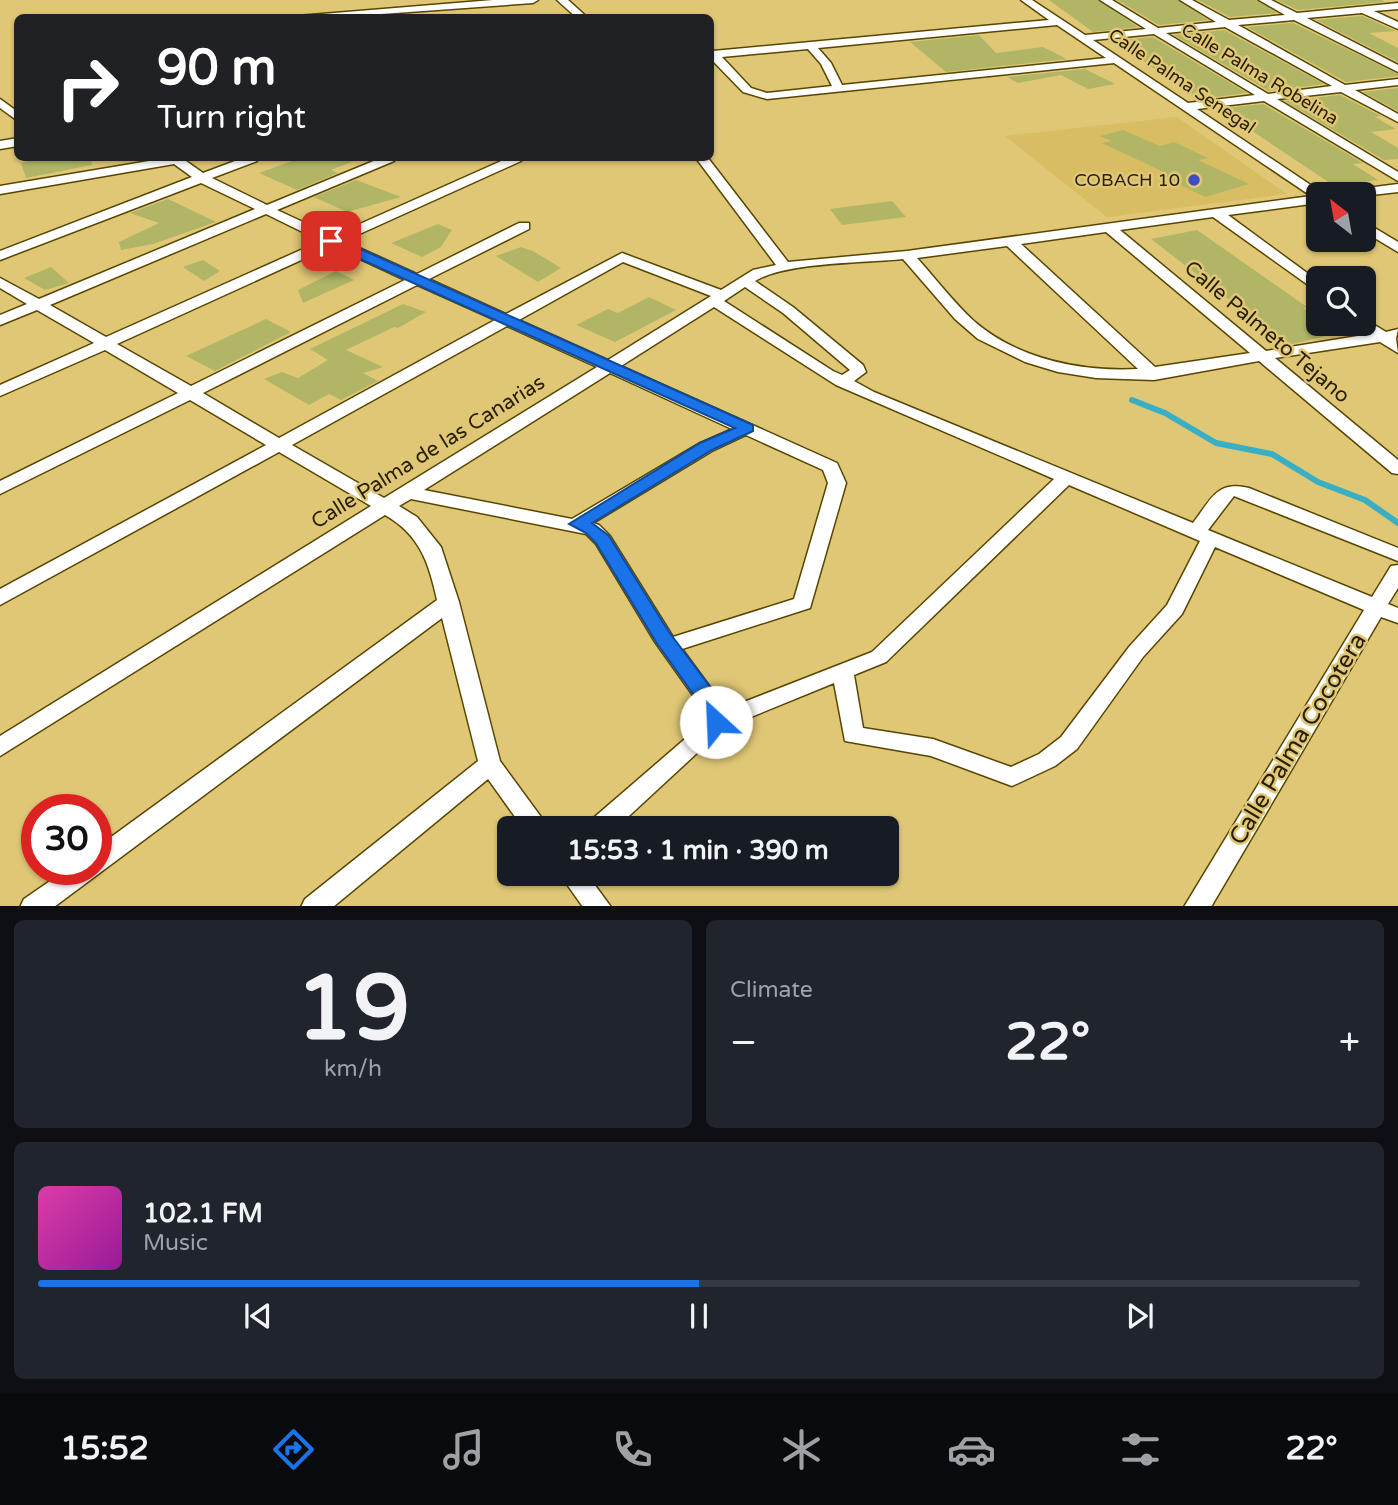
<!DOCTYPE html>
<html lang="en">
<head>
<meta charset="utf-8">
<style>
  :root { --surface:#171b24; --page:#20242c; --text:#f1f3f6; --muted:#9ea1a6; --line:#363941; --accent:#1a73e8 }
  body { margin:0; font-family:"Varela Round",sans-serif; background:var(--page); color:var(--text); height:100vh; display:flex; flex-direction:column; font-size:26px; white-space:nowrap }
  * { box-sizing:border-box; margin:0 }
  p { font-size:23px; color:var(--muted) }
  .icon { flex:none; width:38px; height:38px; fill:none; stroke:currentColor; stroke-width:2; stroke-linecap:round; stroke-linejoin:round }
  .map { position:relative; height:906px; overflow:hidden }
  .side { display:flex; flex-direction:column; gap:14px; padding:14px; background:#0d0f14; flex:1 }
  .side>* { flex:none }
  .hud { position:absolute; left:14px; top:14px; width:700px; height:147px; border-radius:10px; box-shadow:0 2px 5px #0004; background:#202124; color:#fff; overflow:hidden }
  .needle { width:46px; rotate:329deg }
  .buttons { position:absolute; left:1306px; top:182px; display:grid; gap:14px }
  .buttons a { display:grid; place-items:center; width:70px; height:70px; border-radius:10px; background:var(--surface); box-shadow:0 2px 5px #0004; font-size:35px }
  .speed { position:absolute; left:21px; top:794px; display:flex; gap:14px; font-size:35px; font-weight:700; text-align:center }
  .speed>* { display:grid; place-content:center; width:91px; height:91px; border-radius:50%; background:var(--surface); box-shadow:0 2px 5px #0004; line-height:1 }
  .speed .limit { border:10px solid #d22; background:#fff; color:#111 }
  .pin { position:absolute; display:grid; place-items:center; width:60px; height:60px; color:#fff; margin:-30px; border-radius:14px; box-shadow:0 4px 10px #0006 }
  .me { position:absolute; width:77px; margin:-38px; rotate:335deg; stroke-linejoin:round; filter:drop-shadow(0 0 5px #0008) }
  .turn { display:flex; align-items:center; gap:24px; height:147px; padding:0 28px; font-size:32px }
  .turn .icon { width:91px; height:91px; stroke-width:2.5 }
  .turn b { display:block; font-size:49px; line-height:60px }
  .big { font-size:52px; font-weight:700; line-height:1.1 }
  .side .tile { flex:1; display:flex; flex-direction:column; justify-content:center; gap:10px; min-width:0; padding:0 24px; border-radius:10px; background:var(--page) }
  .side .dial { align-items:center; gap:0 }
  .dial b { font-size:91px; line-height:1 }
  .song { display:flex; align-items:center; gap:21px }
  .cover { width:84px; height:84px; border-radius:10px; background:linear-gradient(135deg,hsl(320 70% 55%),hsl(300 70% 35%)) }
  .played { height:7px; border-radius:4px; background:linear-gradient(90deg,var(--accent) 50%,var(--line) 50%) }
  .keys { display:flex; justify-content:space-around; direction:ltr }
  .heat { display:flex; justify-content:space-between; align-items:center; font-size:38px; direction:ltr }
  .side .tiles { flex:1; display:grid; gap:14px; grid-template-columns:1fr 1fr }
  .tile:last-child { grid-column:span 2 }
  .trip { position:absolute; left:497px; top:816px; width:402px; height:70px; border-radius:10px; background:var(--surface); box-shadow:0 2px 5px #0004; font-weight:700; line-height:70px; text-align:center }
  .menu { display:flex; height:112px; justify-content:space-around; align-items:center; background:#090b0e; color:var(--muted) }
  .menu .icon { width:49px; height:49px }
  .menu .selected { color:var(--accent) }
  .menu b { font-size:32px; color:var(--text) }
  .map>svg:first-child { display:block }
</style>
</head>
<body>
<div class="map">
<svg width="1398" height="907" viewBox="0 0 1398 907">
  <rect width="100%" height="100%" fill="#e0c776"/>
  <path fill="#d9bd63" d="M1177,117L1287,194L1107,217L1005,136Z"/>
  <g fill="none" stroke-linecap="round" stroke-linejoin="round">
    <path stroke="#3aafc4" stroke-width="6" d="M1132,400L1165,413L1216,443L1272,454L1318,482L1365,500L1398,523"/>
  </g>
  <g fill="#b0b665">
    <path d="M1049,0H1098L1138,27L1093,32Z"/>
    <path d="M1117,0H1178L1208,20L1159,25Z"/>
    <path d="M1198,0H1257L1277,13L1230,17Z"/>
    <path d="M1277,0H1382L1385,2L1298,10Z"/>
    <path d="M1362,16L1396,31L1369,33L1398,48V62L1316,20Z"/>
    <path d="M1293,23L1398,74V76L1346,82L1247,27Z"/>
    <path d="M1224,30L1324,84L1269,91L1174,35Z"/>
    <path d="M979,35L996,53L1043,47L1067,59L946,72L910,42Z"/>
    <path d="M1153,37L1247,93L1199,99L1115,42L1107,41Z"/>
    <path d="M1085,69L1115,84L1088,89L1061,75L1018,83L1007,77Z"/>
    <path d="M1398,88V111L1363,92Z"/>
    <path d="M1340,95L1381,116L1375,117L1396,129L1371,132L1398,148V159L1384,160L1285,101Z"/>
    <path d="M1263,104L1363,163L1353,164L1378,180L1333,185L1219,109Z"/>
    <path d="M1123,130L1160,146L1174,142L1208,158L1198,160L1249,184L1205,197L1162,176L1168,174L1102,143L1112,141L1100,136Z"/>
    <path d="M40,158H91L92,165L26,178L21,163Z"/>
    <path d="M300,158H361L331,170L338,173L297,190L259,173Z"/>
    <path d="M356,180L401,197L347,212L314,197Z"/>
    <path d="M168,199L216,222L153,244L121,250L119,242L159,223L130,213Z"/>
    <path d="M892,201L906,217L842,225L830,209Z"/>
    <path d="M438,224L452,230L441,247L422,257L391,243Z"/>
    <path d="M1197,230L1307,307L1303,308L1318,318V324H1327L1339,333L1288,345L1151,239Z"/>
    <path d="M521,247L533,251L561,268L538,282L496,256Z"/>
    <path d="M203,260L220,271L204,281L183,267Z"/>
    <path d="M51,267L69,283L45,290L24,278Z"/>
    <path d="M336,271L354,280L303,303L298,290Z"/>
    <path d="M649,297L676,310L615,342L576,325L608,309L618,313Z"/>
    <path d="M403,304L426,312L398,328L394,327L346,350L383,367L363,373L378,381L341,400L329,394L309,405L264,379L282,372L298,378L328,360L310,349Z"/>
    <path d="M266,319L291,332L215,371L186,356Z"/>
  </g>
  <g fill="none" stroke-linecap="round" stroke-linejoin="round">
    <g stroke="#584600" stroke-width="3">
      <g id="minor">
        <path d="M493,0H538L533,3L326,18H273Z"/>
        <path d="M557,0H568L588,18H577Z"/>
        <path d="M1021,0H1032L1085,35L1146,29L1100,0H1112L1158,28L1216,22L1180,0H1192L1229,20L1285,15L1259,0H1271L1297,13L1398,3V9L1374,11L1398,22V29L1362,13L1307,18L1398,65V72L1294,20L1238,25L1345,85L1398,79V85L1355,90L1398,114V122L1341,92L1277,99L1398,172V181L1264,101L1197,109L1324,194H1318V203L1228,215L1318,281V292L1213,217L1120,230L1266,351L1370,334L1357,324H1363V318L1386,332L1398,329L1396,339L1398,353L1380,342L1275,358L1398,460V474L1392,473L1259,361L1154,380L1096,378L1058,372L1025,362L978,339L955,319L903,259C866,263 785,262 755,281L793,307L863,365L866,372L854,381L874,392L1193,523C1211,500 1216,480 1249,488L1398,548V561L1234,496L1208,530L1372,597L1391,566L1398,565V588L1388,604L1398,608V623L1381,617L1211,907H1184L1364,610L1215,547L1182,614L1143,657L1077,749L1055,766L1012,786L931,756L845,741L834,683L724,728L616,828H587L590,821L700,726L705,720L704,711L655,642L596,544L586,534L411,499L399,506L417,517L441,547L459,602L500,761L549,828H523L488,779L333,907H301L305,899L478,761L442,618L54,907H20L24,899L66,870H96V848L437,600C429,563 420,535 385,515L0,756V736L371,506L279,452L0,605V589L266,445L190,400L0,494V481L178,393L105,350L0,396V385L94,343L37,310L0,325V315L27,304L0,288V278L39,299L255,209L201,183L0,260V251L192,177L174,164L0,194V186L167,158H191L186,161L203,173L243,158H259L257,161L212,178L267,205L381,158H396L394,161L277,210L333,236L508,158H523L521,161L344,241L417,274L519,223H529V229L429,279L506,314L622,253L721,290L753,270L776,265L696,158H708L788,262L907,251L1311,196L1114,63L767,99L743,92L710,58L713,51L1049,20ZM1057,25L1106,58L842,85L831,63L818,48ZM1225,27L1332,86L1268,94L1166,33ZM1154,34L1255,95L1188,103L1093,40ZM808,49L821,64L832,86L767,93L751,88L722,57ZM266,214L321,241L106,337L50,305ZM1106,232L1250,353L1155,367L1021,244ZM332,246L405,280L191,386L117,344ZM1007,246L1138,369C1082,372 1018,359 975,322C954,303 936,279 917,258ZM623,262L711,296L608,360L519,320ZM417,285L495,320L279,438L203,393ZM745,287L783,313L850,370L842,375L833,371L724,301ZM714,307L836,385L1054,479L872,652L726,709L682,649L810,608L846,483L837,463L621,366ZM507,326L597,367L384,498L292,445ZM610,373L732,429L700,443L572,519L424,490ZM746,435L823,470L828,483L794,599L673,637L610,536L599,525L593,523L712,451ZM1069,485L1200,541L1167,605L1129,647L1061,737L1039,754L1011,767L933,739L863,728L854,675L886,662Z"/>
        <path d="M0,99L18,112V121L0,108Z"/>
        <path d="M18,138V146L0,149V141Z"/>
        <path d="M1398,184V192L1363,196L1345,194L1351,190Z"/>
        <path d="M1363,221L1398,242V252L1363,231Z"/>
        <path d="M559,873H586L611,907H583Z"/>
      </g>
    </g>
    <use href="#minor" fill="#fff" fill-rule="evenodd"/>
  </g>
  <path fill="#1a73e8" stroke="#114b97" stroke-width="2" d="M327,238H336L753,425V431L712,450L592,523L609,536L669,632L723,704L727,722L724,727H709L705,711L656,642L596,543L586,533L569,524L700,443L735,428L327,244Z"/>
  <circle fill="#3f4dc1" stroke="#e0c776" stroke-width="2.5" cx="1194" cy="180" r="7"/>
  <g text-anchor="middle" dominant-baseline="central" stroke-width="5" stroke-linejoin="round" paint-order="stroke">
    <g font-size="18" fill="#281e00" stroke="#e0c776">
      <text transform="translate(1260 74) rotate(31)">Calle Palma Robelina</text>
      <text transform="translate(1182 81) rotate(34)">Calle Palma Senegal</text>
    </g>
    <g font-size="18" fill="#281e00" stroke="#e0c776" text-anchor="end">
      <text x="1180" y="180">COBACH 10</text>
    </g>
    <g font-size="21" fill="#281e00" stroke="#e0c776">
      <text transform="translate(1267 332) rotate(40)">Calle Palmeto Tejano</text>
      <text transform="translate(428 452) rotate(-32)">Calle Palma de las Canarias</text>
    </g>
    <g font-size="24" fill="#281e00" stroke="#e0c776">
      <text transform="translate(1298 739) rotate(-59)">Calle Palma Cocotera</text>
    </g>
  </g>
</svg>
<div class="buttons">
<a><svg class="needle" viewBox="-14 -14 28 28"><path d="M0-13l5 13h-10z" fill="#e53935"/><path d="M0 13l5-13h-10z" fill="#9ea1a6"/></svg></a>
<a><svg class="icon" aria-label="search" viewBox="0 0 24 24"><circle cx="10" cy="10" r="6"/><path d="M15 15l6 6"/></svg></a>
</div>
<div class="speed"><div class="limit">30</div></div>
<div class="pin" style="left:331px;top:241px;background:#d93025"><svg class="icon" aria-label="arrive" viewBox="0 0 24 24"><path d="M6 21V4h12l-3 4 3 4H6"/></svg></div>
<svg class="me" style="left:716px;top:722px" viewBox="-20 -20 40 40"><circle r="19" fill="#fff"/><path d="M0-13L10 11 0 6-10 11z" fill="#1a73e8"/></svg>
<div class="trip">15:53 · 1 min · 390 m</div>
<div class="hud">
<div class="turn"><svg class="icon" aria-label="right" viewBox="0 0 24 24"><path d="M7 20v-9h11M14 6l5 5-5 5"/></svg><div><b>90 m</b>Turn right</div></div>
</div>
</div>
<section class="side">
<div class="tiles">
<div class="tile dial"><b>19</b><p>km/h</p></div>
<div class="tile"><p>Climate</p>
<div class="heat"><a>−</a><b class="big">22°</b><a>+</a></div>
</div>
<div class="tile">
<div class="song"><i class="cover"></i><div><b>102.1 FM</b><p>Music</p></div></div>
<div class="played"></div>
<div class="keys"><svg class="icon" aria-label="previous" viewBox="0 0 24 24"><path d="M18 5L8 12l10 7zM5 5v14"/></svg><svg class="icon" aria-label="pause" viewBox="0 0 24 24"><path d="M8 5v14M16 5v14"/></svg><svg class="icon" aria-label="next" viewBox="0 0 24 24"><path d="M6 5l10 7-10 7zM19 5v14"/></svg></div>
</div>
</div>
</section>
<nav class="menu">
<b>15:52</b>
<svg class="icon selected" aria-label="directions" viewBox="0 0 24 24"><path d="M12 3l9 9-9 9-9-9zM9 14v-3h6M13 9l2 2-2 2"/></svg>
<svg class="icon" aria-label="music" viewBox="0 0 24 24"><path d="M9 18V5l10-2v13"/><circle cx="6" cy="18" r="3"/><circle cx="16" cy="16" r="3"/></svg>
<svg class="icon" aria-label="phone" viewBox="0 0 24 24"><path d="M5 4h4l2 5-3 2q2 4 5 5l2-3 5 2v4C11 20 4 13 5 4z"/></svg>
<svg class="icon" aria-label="climate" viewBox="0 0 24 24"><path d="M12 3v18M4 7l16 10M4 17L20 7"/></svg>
<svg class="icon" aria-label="car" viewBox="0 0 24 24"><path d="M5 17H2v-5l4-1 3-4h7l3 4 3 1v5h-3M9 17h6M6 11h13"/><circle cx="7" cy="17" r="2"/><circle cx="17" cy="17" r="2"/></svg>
<svg class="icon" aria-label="filters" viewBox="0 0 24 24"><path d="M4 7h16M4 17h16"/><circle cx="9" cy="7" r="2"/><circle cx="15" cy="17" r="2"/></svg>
<b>22°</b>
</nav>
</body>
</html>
